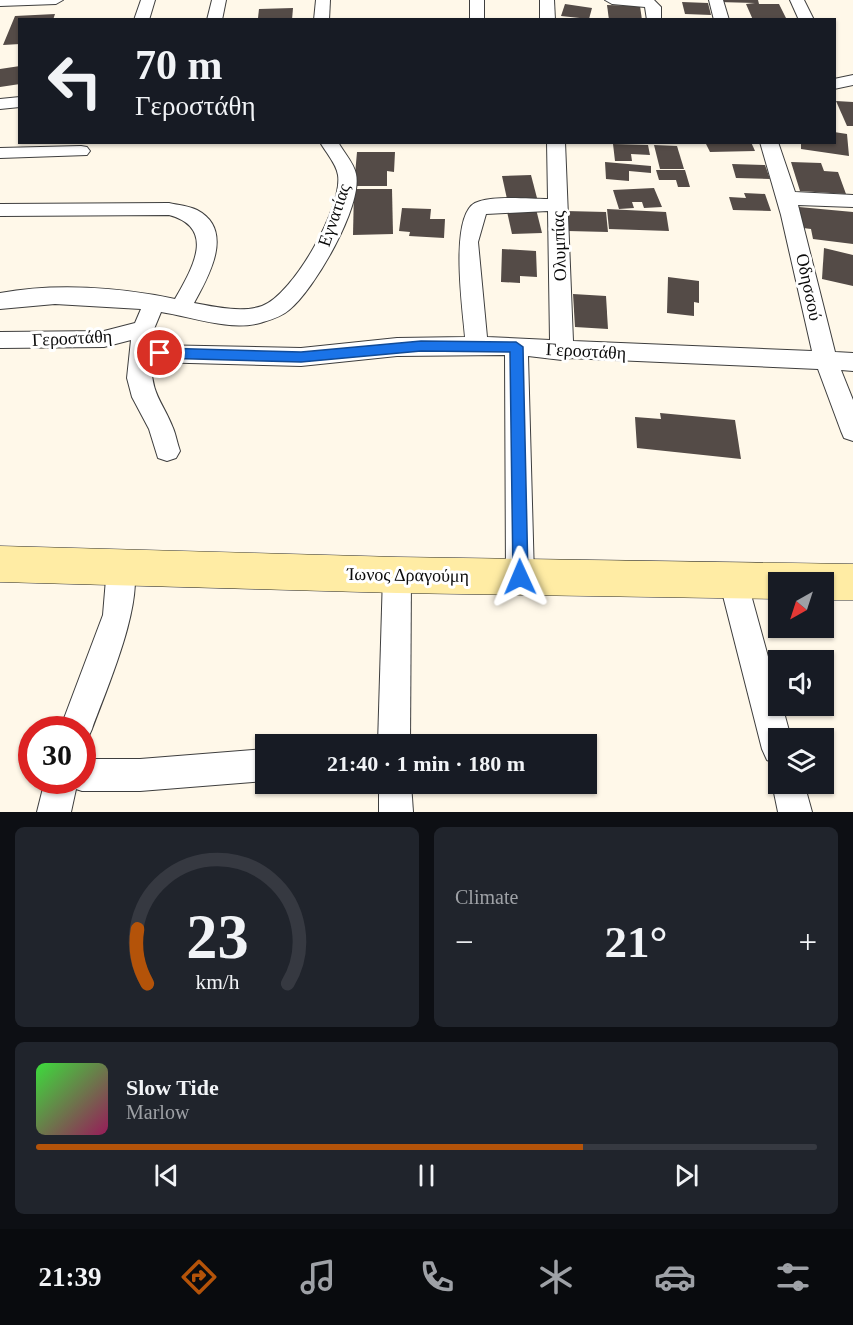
<!DOCTYPE html>
<html lang="en">
<head>
<meta charset="utf-8">
<style>
  :root { --surface:#171b24; --page:#20242c; --text:#f1f3f6; --muted:#9ea1a6; --line:#363941; --accent:#b45309 }
  body { margin:0; font-family:Georgia,serif; background:var(--page); color:var(--text); height:100vh; display:flex; flex-direction:column; font-size:22px; white-space:nowrap }
  * { box-sizing:border-box; margin:0 }
  p { font-size:20px; color:var(--muted) }
  .icon { flex:none; width:33px; height:33px; fill:none; stroke:currentColor; stroke-width:2; stroke-linecap:round; stroke-linejoin:round }
  .map { position:relative; height:812px; overflow:hidden }
  .details { display:flex; flex-direction:column; gap:15px; padding:15px; background:#0d0f14; flex:1 }
  .details>* { flex:none }
  .top-card { position:absolute; left:18px; top:18px; width:818px; height:126px; border-radius:0px; box-shadow:0 2px 4px #0004; background:#171b24; color:var(--text); overflow:hidden }
  .needle { width:39px; rotate:219deg }
  .buttons { position:absolute; left:768px; top:572px; display:grid; gap:12px }
  .buttons a { display:grid; place-items:center; width:66px; height:66px; border-radius:0px; background:var(--surface); box-shadow:0 2px 4px #0004; font-size:30px }
  .speed { position:absolute; left:18px; top:716px; display:flex; gap:12px; font-size:30px; font-weight:700; text-align:center }
  .speed>* { display:grid; place-content:center; width:78px; height:78px; border-radius:50%; background:var(--surface); box-shadow:0 2px 4px #0004; line-height:1 }
  .speed .limit { border:9px solid #d22; background:#fff; color:#111 }
  .pin { position:absolute; display:grid; place-items:center; width:51px; height:51px; color:#fff; margin:-26px; border:3px solid #fff; border-radius:50%; box-shadow:0 2px 6px #0007 }
  .me { position:absolute; width:66px; margin:-33px; rotate:359deg; stroke-linejoin:round; filter:drop-shadow(0 0 4px #0008) }
  .turn { display:flex; align-items:center; gap:21px; height:126px; padding:0 18px; font-size:27px }
  .turn .icon { width:78px; height:78px; stroke-width:2.5 }
  .turn b { display:block; font-size:42px; line-height:51px }
  .big { font-size:45px; font-weight:700; line-height:1.1 }
  .details .tile { flex:1; display:flex; flex-direction:column; justify-content:center; gap:9px; min-width:0; padding:0 21px; border-radius:9px; background:var(--page) }
  .details .dial { align-items:center; gap:0 }
  .dial svg { height:156px; overflow:visible; fill:none; stroke:var(--line); stroke-width:7; stroke-linecap:round; text-anchor:middle }
  .dial text { fill:var(--text); stroke:none }
  .song { display:flex; align-items:center; gap:18px }
  .cover { width:72px; height:72px; border-radius:9px; background:linear-gradient(135deg,hsl(120 70% 55%),hsl(330 70% 35%)) }
  .played { height:6px; border-radius:3px; background:linear-gradient(90deg,var(--accent) 70%,var(--line) 70%) }
  .keys { display:flex; justify-content:space-around; direction:ltr }
  .heat { display:flex; justify-content:space-between; align-items:center; font-size:33px; direction:ltr }
  .details .tiles { flex:1; display:grid; gap:15px; grid-template-columns:1fr 1fr }
  .tile:last-child { grid-column:span 2 }
  .trip { position:absolute; left:255px; top:734px; width:342px; height:60px; border-radius:0px; background:var(--surface); box-shadow:0 2px 4px #0004; font-weight:700; line-height:60px; text-align:center }
  .menu { display:flex; height:96px; justify-content:space-around; align-items:center; background:#090b0e; color:var(--muted) }
  .menu .icon { width:42px; height:42px }
  .menu .selected { color:var(--accent) }
  .menu b { font-size:27px; color:var(--text) }
  .map>svg:first-child { display:block }
</style>
</head>
<body>
<div class="map">
<svg width="853" height="812" viewBox="0 0 853 812">
  <rect width="100%" height="100%" fill="#fff8e9"/>
  <g fill="#544b47">
    <path d="M718,0H758L759,4H779L786,18L753,20L746,4L755,3L718,2Z"/>
    <path d="M682,2L708,3L711,15L685,14Z"/>
    <path d="M565,4L592,8L589,19L561,16Z"/>
    <path d="M607,5L640,6L642,20H609Z"/>
    <path d="M293,8L292,20L258,18L259,9Z"/>
    <path d="M55,14L53,20H20V44L3,45L15,16Z"/>
    <path d="M20,66V84L0,87V69Z"/>
    <path d="M836,101L853,102V126H847Z"/>
    <path d="M834,132L847,134L849,156L801,149V142H834Z"/>
    <path d="M705,142H751L755,151L710,152Z"/>
    <path d="M613,144L648,145L650,155L631,154L632,161H615Z"/>
    <path d="M654,145L677,146L684,169H660Z"/>
    <path d="M357,152H395L394,172L387,171V186H354Z"/>
    <path d="M605,162L651,166V173L629,171V181L606,179Z"/>
    <path d="M791,162L821,163L824,171L838,172L846,194L800,191Z"/>
    <path d="M732,164L765,165L770,179L736,178Z"/>
    <path d="M656,170H685L690,187H678L676,180H659Z"/>
    <path d="M531,175L537,198L507,199L502,176Z"/>
    <path d="M654,188L662,207L644,208L642,202H632L634,208L619,209L613,190Z"/>
    <path d="M354,189H392L393,234L353,235Z"/>
    <path d="M744,193L765,194L771,211L733,210L729,197L746,198Z"/>
    <path d="M535,205L542,233L512,234L506,207Z"/>
    <path d="M799,207L853,212V244L813,239L811,229L803,228Z"/>
    <path d="M402,208L431,209L430,219H445L444,238L409,236L410,232L399,231Z"/>
    <path d="M607,209L666,212L669,231L609,229Z"/>
    <path d="M566,211L606,212L608,232L568,231Z"/>
    <path d="M824,248L853,255V286L822,279Z"/>
    <path d="M502,249L536,251L537,277L520,276V283L501,282Z"/>
    <path d="M668,277L699,281V303L694,302V316L667,313Z"/>
    <path d="M573,294L606,296L608,329L575,327Z"/>
    <path d="M660,413L735,420L741,459L637,448L635,417L661,419Z"/>
  </g>
  <g fill="none" stroke-linecap="round" stroke-linejoin="round">
    <g stroke="#3e3e3e" stroke-width="2">
      <g id="street">
        <path d="M0,0H63L56,4L0,6Z"/>
        <path d="M141,0H155L149,20H134Z"/>
        <path d="M212,0H226L222,20H207Z"/>
        <path d="M316,0H330L329,20H314Z"/>
        <rect x="470" y="0" width="14" height="20"/>
        <path d="M540,0H554L555,20H540Z"/>
        <path d="M605,0H654L661,7V20H647L645,7L612,4Z"/>
        <path d="M709,0H723L729,20H714Z"/>
        <path d="M790,0H804L814,20H799Z"/>
        <path d="M853,75V85L834,89V79Z"/>
        <path d="M20,97V107L0,109V99Z"/>
        <path d="M320,142H338C344,153 354,163 356,174C363,206 314,290 289,310C281,317 270,320 260,323C228,331 193,317 161,312L154,329L153,345L301,348L397,338L465,337C463,311 449,217 475,203C491,195 529,199 548,199L547,142H565L573,341L812,351L781,215L760,142H778L795,192L853,195V207L798,205L835,352L853,353V371L841,370L853,400V441L844,438L841,431L818,369L568,358L562,360L528,356L534,577L530,586L520,590L510,586L506,577L505,355L397,356L301,366L152,362C150,393 163,402 173,428C176,435 177,443 180,451L176,458L167,461L158,458L149,429L132,397L127,378L131,340L104,347L0,348V332L104,331L135,323L141,309L55,304L0,309V293C55,283 119,287 175,299C192,269 217,228 169,215L0,216V204L169,203C178,205 189,206 197,210C235,230 209,276 194,303C215,307 242,313 262,306C293,295 343,206 338,175C336,163 326,153 320,142ZM548,211L550,340L487,337L478,242L486,214Z"/>
        <path d="M81,146L87,147L90,151L87,155L0,158V148Z"/>
        <path d="M121,554L131,558C148,596 106,690 92,729L87,740L82,742V729H60L103,615L107,567L111,558Z"/>
        <path d="M397,562L407,566L411,575L410,744H378L383,575L387,566Z"/>
        <path d="M733,567L743,571L747,580L778,693V705H782L791,738H778V765L767,760L762,749L719,580L723,571Z"/>
        <path d="M266,749V781L140,791H82L76,789L71,812H37L45,780H82V759H140Z"/>
        <path d="M776,771H778V783H804L812,812H778L772,783Z"/>
        <path d="M379,783H411L413,812H379Z"/>
      </g>
    </g>
    <g stroke="#2d2d2d" stroke-width="1">
      <path id="secondary" d="M0,546L397,557L853,564V600H824V582H778V599L397,593L0,582Z"/>
    </g>
    <use href="#street" fill="#fff" fill-rule="evenodd"/>
    <use href="#secondary" fill="#ffeca4" fill-rule="evenodd"/>
  </g>
  <path fill="#1a73e8" stroke="#114b97" stroke-width="1.5" d="M421,341L516,342L523,347L528,577L526,582L520,584L515,582L513,577L510,352L421,351L301,362L160,358L153,353L160,348L301,352Z"/>
  <g text-anchor="middle" dominant-baseline="central" stroke-width="6" stroke-linejoin="round" paint-order="stroke">
    <g font-size="18" fill="#0b0b0b" stroke="#fff">
      <text transform="translate(334 215) rotate(-71)">Εγνατίας</text>
      <text transform="translate(559 246) rotate(-92)">Ολυμπίας</text>
      <text transform="translate(809 287) rotate(78)">Οδησσού</text>
      <text transform="translate(72 338) rotate(-3)">Γεροστάθη</text>
      <text transform="translate(586 351) rotate(3)">Γεροστάθη</text>
      <text transform="translate(408 575) rotate(1)">Ίωνος Δραγούμη</text>
    </g>
  </g>
</svg>
<div class="buttons">
<a><svg class="needle" viewBox="-14 -14 28 28"><path d="M0-13l5 13h-10z" fill="#e53935"/><path d="M0 13l5-13h-10z" fill="#9ea1a6"/></svg></a>
<a><svg class="icon" aria-label="sound" viewBox="0 0 24 24"><path d="M4 9h4l5-4v14l-5-4H4zM17 9q2 3 0 6"/></svg></a>
<a><svg class="icon" aria-label="layers" viewBox="0 0 24 24"><path d="M12 4l9 5-9 5-9-5zM3 14l9 5 9-5"/></svg></a>
</div>
<div class="speed"><div class="limit">30</div></div>
<div class="pin" style="left:160px;top:353px;background:#d93025"><svg class="icon" aria-label="arrive" viewBox="0 0 24 24"><path d="M6 21V4h12l-3 4 3 4H6"/></svg></div>
<svg class="me" style="left:520px;top:577px" viewBox="-20 -20 40 40"><path d="M0-17L14 15 0 8-14 15z" fill="#1a73e8" stroke="#fff" stroke-width="4"/></svg>
<div class="trip">21:40 · 1 min · 180 m</div>
<div class="top-card">
<div class="turn"><svg class="icon" aria-label="left" viewBox="0 0 24 24"><path d="M17 20v-9H6M10 6l-5 5 5 5"/></svg><div><b>70 m</b>Γεροστάθη</div></div>
</div>
</div>
<section class="details">
<div class="tiles">
<div class="tile dial"><svg viewBox="0 0 100 80">
<path d="M14 69A42 42 0 1 1 86 69"/>
<path d="M14 69A42 42 0 0 1 9 41" stroke="#b45309"/>
<text x="50" y="56" font-size="32" font-weight="700">23</text>
<text x="50" y="72" font-size="11">km/h</text>
</svg></div>
<div class="tile"><p>Climate</p>
<div class="heat"><a>−</a><b class="big">21°</b><a>+</a></div>
</div>
<div class="tile">
<div class="song"><i class="cover"></i><div><b>Slow Tide</b><p>Marlow</p></div></div>
<div class="played"></div>
<div class="keys"><svg class="icon" aria-label="previous" viewBox="0 0 24 24"><path d="M18 5L8 12l10 7zM5 5v14"/></svg><svg class="icon" aria-label="pause" viewBox="0 0 24 24"><path d="M8 5v14M16 5v14"/></svg><svg class="icon" aria-label="next" viewBox="0 0 24 24"><path d="M6 5l10 7-10 7zM19 5v14"/></svg></div>
</div>
</div>
</section>
<nav class="menu">
<b>21:39</b>
<svg class="icon selected" aria-label="directions" viewBox="0 0 24 24"><path d="M12 3l9 9-9 9-9-9zM9 14v-3h6M13 9l2 2-2 2"/></svg>
<svg class="icon" aria-label="music" viewBox="0 0 24 24"><path d="M9 18V5l10-2v13"/><circle cx="6" cy="18" r="3"/><circle cx="16" cy="16" r="3"/></svg>
<svg class="icon" aria-label="phone" viewBox="0 0 24 24"><path d="M5 4h4l2 5-3 2q2 4 5 5l2-3 5 2v4C11 20 4 13 5 4z"/></svg>
<svg class="icon" aria-label="climate" viewBox="0 0 24 24"><path d="M12 3v18M4 7l16 10M4 17L20 7"/></svg>
<svg class="icon" aria-label="car" viewBox="0 0 24 24"><path d="M5 17H2v-5l4-1 3-4h7l3 4 3 1v5h-3M9 17h6M6 11h13"/><circle cx="7" cy="17" r="2"/><circle cx="17" cy="17" r="2"/></svg>
<svg class="icon" aria-label="filters" viewBox="0 0 24 24"><path d="M4 7h16M4 17h16"/><circle cx="9" cy="7" r="2"/><circle cx="15" cy="17" r="2"/></svg>
</nav>
</body>
</html>
